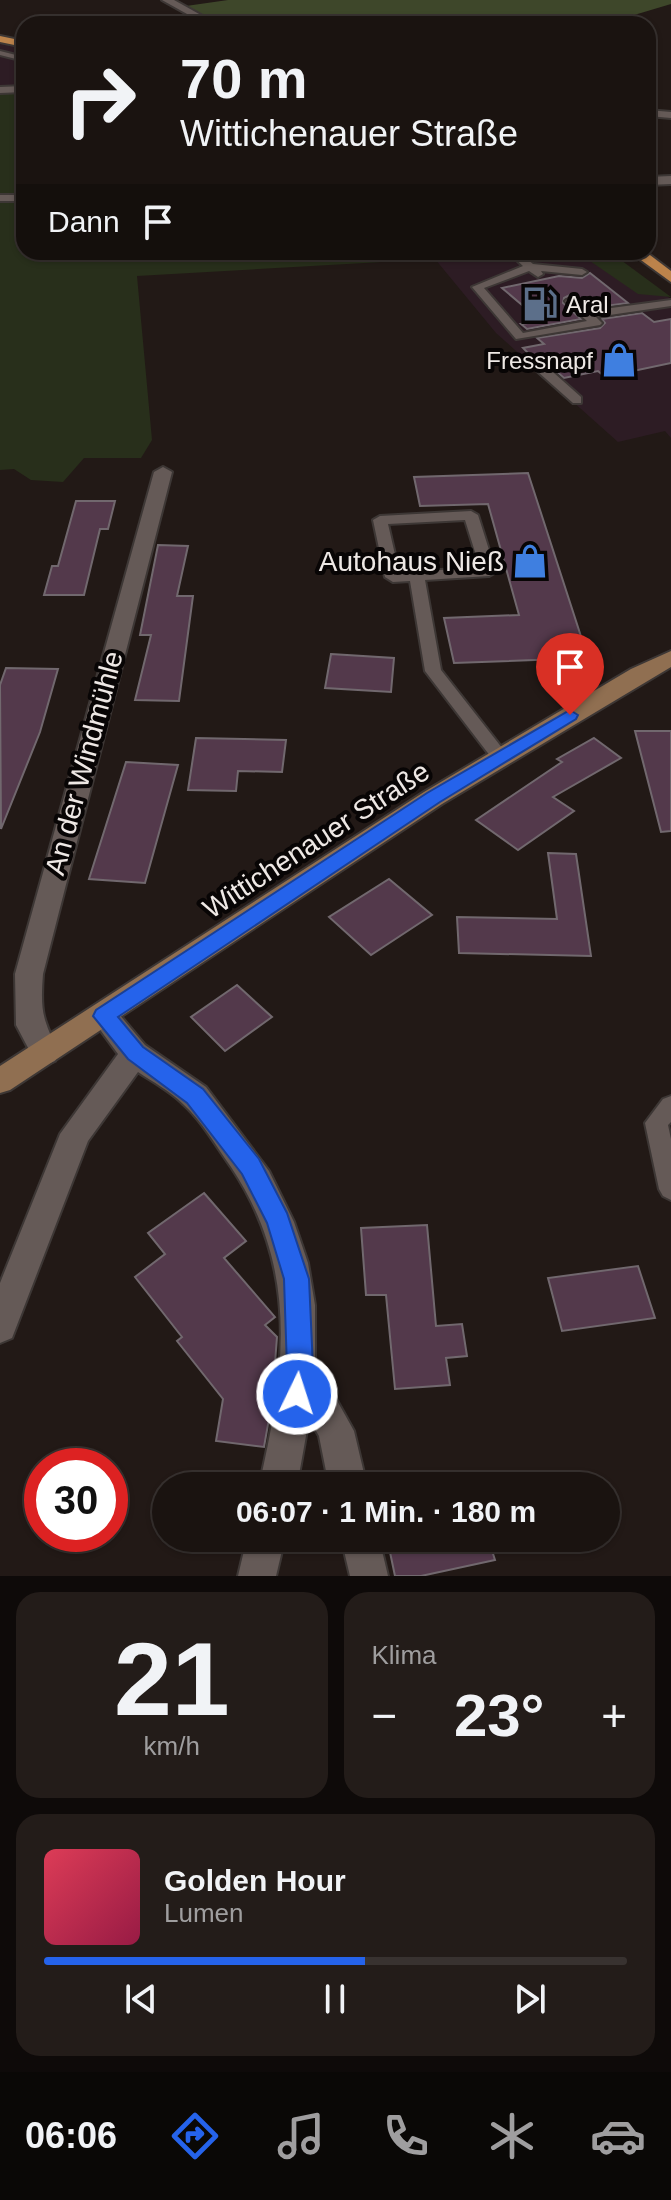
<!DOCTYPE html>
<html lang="de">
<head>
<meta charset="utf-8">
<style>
  :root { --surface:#1a1310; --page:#231c19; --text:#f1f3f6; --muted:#9f9e9f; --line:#383230; --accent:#2563eb }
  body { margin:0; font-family:Arial,sans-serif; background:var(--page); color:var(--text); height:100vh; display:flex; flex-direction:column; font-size:30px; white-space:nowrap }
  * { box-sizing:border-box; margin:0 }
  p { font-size:26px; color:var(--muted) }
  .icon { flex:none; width:44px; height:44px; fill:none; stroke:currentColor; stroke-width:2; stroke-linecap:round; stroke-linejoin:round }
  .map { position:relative; height:1576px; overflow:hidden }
  .drawer { display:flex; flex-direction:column; gap:16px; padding:16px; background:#0e0a09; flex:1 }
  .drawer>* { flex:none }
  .guide { position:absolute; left:16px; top:16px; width:640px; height:244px; border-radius:24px; box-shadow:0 2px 6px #0004,0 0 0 2px var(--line); background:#1a1310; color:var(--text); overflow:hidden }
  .speed { position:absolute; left:24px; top:1448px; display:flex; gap:16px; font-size:40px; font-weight:700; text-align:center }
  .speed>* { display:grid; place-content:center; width:104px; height:104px; border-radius:50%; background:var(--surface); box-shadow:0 2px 6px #0004,0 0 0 2px var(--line); line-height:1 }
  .speed .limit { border:12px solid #d22; background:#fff; color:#111 }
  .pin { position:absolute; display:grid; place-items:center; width:68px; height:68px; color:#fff; margin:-82px -34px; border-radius:50% 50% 50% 0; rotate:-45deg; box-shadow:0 0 8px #0007 }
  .pin .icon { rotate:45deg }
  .me { position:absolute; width:88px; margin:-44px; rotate:4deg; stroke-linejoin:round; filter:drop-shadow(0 0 6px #0008) }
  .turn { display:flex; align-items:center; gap:28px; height:168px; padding:0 32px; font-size:36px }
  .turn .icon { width:104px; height:104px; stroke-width:2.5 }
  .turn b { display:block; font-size:56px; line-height:68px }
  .then { display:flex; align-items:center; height:76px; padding:0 32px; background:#0003; gap:16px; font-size:30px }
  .big { font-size:60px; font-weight:600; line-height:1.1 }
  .drawer .widget { flex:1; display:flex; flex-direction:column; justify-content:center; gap:12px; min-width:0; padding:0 28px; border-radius:24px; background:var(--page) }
  .drawer .dial { align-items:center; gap:0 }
  .dial b { font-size:104px; line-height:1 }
  .song { display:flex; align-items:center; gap:24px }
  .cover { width:96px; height:96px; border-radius:12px; background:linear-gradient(135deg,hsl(350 70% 55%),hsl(340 70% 35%)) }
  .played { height:8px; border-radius:4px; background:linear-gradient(90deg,var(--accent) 55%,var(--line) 55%) }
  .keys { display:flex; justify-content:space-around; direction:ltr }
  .heat { display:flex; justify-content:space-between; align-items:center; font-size:44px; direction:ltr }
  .drawer .tiles { flex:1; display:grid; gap:16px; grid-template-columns:1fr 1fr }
  .widget:last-child { grid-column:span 2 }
  .trip { position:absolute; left:152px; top:1472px; width:468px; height:80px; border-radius:40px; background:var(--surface); box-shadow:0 2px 6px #0004,0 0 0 2px var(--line); font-weight:600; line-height:80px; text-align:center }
  .menu { display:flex; height:128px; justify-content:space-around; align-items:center; background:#0a0806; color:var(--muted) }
  .menu .icon { width:56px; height:56px }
  .menu .current { color:var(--accent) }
  .menu b { font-size:36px; color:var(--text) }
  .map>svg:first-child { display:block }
</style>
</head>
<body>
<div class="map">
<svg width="671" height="1576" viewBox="0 0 671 1576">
  <rect width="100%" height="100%" fill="#221916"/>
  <g fill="#2d1c24">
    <path d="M0,40L24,45V89L0,90Z"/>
    <path d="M476,252H605L671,299V438L665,431L618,442L496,333L435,259Z"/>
  </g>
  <g fill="#282f1b">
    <path d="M24,89V252H476L435,259L137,276L152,440L141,458H84L63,482L31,480L14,469L0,470V90Z"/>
    <path d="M538,252H610L671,297L638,294L590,261L535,262L526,259L531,253Z"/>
  </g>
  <path fill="#3e472a" d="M228,0H671V4L604,24H212L179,7Z"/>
  <g fill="#53394b" stroke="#71686e" stroke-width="2">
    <path d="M590,273L628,303L590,308L570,295L564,298L563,303L581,319L527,329L521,324L541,321L502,288L559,276L582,278Z"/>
    <path d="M642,313L654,322L671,319V363L605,377L598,371L564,378L538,355L529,354L523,348L544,344L537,338L600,328L605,323L602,319Z"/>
    <path d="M528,473L588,658L454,663L444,618L519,615L488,504L420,506L414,477Z"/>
    <path d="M76,501H115L108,529H100L84,595H44L52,566H58Z"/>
    <path d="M158,545L188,546L177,596H193L179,701L135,700L151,635H140Z"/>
    <path d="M331,654L394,658L391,692L325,688Z"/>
    <path d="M6,668L58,669L40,732L1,829L0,685Z"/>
    <path d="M635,731H671V831L661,832Z"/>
    <path d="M196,738L286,740L282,772L238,771L236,791L188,790Z"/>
    <path d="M594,738L621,758L553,797L574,811L518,850L476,820L562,762L557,759Z"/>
    <path d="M126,762L178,765L145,883L89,879Z"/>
    <path d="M548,853L576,854L591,956L459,953L457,917L557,919Z"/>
    <path d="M389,879L432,915L371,955L329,917Z"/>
    <path d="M237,985L272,1017L225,1051L191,1017Z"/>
    <path d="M204,1193L246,1241L224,1258L275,1317L265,1325L277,1337L272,1402L264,1447L216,1441L223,1399L177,1341L182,1337L135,1277L165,1254L148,1233Z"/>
    <path d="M427,1225L436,1326L462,1324L467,1356L446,1358L450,1385L395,1389L386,1295H366L361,1228Z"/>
    <path d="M638,1266L655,1318L562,1331L548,1278Z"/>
    <path d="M470,1473L473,1486H403Z"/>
    <path d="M387,1538H488L495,1560L421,1576H395Z"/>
  </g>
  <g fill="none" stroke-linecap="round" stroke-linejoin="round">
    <g stroke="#3d3735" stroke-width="4">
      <g id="lane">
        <path d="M0,51L24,57V61L0,55Z"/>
        <rect x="0" y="195" width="24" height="6"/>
        <path d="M508,252H519L533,264L582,269L587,272L582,275L541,271L543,274L538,277L529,271L484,288L523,333L587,321L565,301L571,298L589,311L671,300V306L596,317L602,323L600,325L516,339L472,287L523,266Z"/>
        <path d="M528,357H536L581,397V403H573L528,363Z"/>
        <path d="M471,511L478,515L496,572L489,576L425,580L441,670L506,753L509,757L500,763L494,761L425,671L410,581L393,582L385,577L373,520L380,516ZM465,520L480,568L399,572L388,524Z"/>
        <path d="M671,1096V1122L668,1125L671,1139V1200L663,1196L659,1189L645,1123L663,1099Z"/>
      </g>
    </g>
    <g stroke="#3d3735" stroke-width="4">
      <g id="street">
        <path d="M162,0H174L217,24H205Z"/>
        <path d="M24,86V92L0,93V87Z"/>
        <path d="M648,110L671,112V118L648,116Z"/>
        <path d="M671,176V184L648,185V177Z"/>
        <path d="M163,467L172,472L43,974C40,1013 43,1019 59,1053L55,1061L45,1065L35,1061L16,1025L15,974L154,472Z"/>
        <path d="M104,1005L114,1008L145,1045L206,1087L269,1171L294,1222L308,1263L315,1305V1361L354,1431L367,1486H329L319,1436L309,1419L297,1486H259C285,1372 300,1270 231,1167C216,1146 202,1121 183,1104C170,1091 153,1082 138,1072L88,1141L12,1338L0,1343V1283L60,1134L118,1054L90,1016L94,1008Z"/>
        <path d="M247,1538H285L276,1576H238Z"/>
        <path d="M341,1538H379L388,1576H350Z"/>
      </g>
    </g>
    <g stroke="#3d3735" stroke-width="4">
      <path id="secondary" d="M671,651V667L442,804L10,1090L0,1093V1066L424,792L631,669Z"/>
    </g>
    <g stroke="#3d3735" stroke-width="4">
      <g id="primary">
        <path d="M0,36L24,41V47L0,42Z"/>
        <path d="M630,252H646L671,271V282Z"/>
      </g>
    </g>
    <use href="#lane" fill="#655a57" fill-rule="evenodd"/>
    <use href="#street" fill="#655a57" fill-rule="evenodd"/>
    <use href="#secondary" fill="#906f51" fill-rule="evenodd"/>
    <use href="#primary" fill="#bc834b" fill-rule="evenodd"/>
  </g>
  <path fill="#2563eb" stroke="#184099" stroke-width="2" d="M570,710L578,715L576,719L440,802L118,1017L143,1047L203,1089L259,1159L287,1213L309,1279L313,1368L306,1403L297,1407L287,1403L283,1394L287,1368L284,1279L267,1223L242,1174L187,1103L128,1059L93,1016L96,1010L427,793Z"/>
  <defs>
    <g id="fuel-bare" transform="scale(2.76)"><path d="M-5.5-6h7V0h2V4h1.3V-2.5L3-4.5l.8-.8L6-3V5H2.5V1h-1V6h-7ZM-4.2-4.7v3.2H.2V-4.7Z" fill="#5c6f8a" stroke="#080505" stroke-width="2.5" paint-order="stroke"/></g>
    <g id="shop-bare" transform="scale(2.76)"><path d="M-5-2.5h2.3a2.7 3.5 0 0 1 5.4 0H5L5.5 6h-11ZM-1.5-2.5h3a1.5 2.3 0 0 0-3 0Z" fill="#3f7fe0" stroke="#080505" stroke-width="2.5" paint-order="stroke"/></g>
  </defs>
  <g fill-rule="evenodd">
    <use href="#fuel-bare" x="540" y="304"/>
    <use href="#shop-bare" x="619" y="360"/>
    <use href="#shop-bare" x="530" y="561"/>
  </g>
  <g text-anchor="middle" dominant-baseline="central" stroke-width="8" stroke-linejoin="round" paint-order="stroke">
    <g font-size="24" fill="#eee8e5" stroke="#080505" text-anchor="start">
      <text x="566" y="304">Aral</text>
      <text x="593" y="360" text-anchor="end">Fressnapf</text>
    </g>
    <g font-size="28" fill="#eee8e5" stroke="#080505" text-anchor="end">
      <text x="504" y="561">Autohaus Nieß</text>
    </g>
    <g font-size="28" fill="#eee8e5" stroke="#080505">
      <text transform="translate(84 763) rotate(-75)">An der Windmühle</text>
      <text transform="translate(316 840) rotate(-33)">Wittichenauer Straße</text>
    </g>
  </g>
</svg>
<div class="speed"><div class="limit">30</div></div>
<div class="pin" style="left:570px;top:715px;background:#d93025"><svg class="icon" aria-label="arrive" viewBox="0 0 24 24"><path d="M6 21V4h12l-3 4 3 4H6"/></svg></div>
<svg class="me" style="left:297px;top:1394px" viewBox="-20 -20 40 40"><circle r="17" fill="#2563eb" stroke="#fff" stroke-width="3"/><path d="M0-11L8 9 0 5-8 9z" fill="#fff"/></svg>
<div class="trip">06:07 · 1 Min. · 180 m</div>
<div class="guide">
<div class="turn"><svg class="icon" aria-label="right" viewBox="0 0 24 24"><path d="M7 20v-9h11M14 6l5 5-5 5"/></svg><div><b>70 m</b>Wittichenauer Straße</div></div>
<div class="then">Dann<svg class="icon" aria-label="arrive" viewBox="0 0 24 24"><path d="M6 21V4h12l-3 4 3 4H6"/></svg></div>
</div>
</div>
<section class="drawer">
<div class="tiles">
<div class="widget dial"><b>21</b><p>km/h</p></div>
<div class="widget"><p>Klima</p>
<div class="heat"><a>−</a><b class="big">23°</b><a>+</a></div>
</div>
<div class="widget">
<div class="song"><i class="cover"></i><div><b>Golden Hour</b><p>Lumen</p></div></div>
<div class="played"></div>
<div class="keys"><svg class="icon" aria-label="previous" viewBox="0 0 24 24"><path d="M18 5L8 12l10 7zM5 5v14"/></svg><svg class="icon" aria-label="pause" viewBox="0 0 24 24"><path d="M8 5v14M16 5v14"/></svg><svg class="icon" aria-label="next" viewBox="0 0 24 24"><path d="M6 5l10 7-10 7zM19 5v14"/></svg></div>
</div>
</div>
</section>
<nav class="menu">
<b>06:06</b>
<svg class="icon current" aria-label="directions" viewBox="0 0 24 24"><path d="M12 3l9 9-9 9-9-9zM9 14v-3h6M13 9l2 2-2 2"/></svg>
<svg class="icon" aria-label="music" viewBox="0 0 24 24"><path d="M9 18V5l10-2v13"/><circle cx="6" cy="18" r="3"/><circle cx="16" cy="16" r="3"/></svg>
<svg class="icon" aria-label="phone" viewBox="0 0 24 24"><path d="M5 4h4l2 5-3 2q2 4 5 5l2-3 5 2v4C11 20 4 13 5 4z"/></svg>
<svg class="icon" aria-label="climate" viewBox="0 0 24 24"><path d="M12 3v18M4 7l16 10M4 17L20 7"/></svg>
<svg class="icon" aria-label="car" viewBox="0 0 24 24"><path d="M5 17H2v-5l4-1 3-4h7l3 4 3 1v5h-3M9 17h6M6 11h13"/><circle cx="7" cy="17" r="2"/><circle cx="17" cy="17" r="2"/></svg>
</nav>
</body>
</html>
